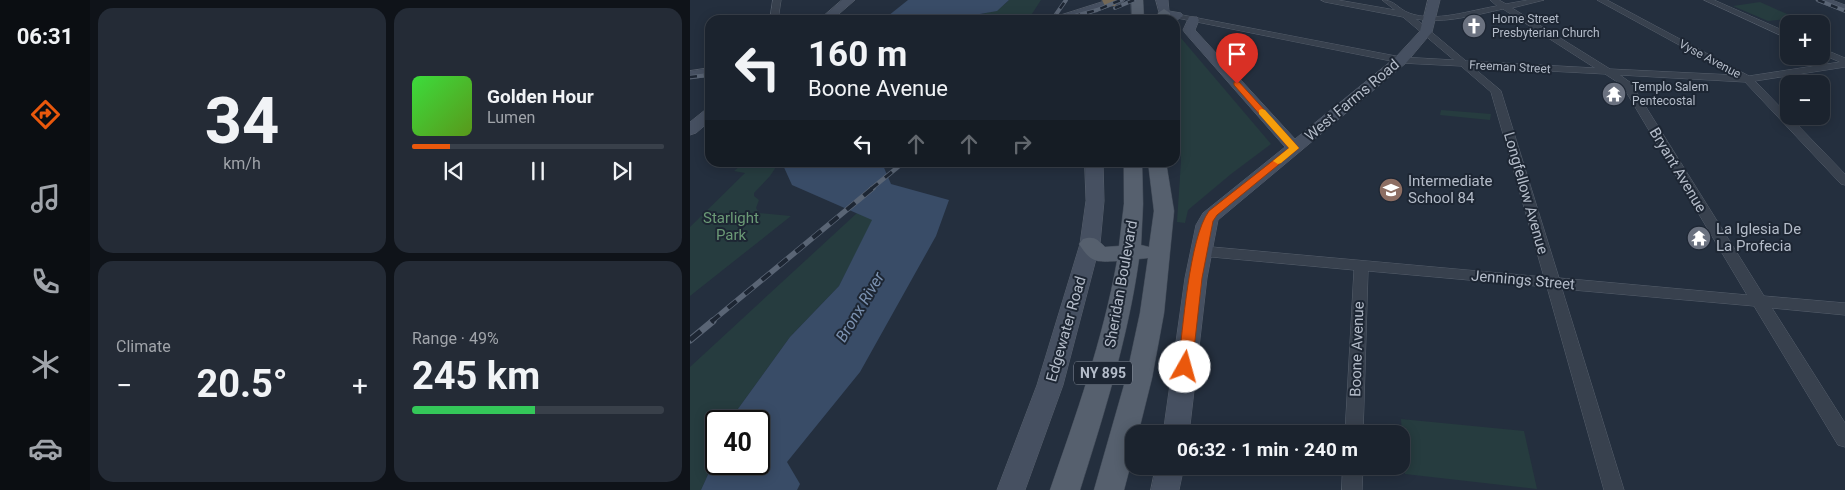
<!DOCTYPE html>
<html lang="en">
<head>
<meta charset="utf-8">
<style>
  :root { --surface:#1b232e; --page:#242b36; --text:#f1f3f6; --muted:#a0a4aa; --line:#39404a; --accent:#ea580c }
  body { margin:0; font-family:Roboto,sans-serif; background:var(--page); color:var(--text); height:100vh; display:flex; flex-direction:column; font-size:19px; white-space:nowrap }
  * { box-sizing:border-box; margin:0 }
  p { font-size:16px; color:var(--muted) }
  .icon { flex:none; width:28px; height:28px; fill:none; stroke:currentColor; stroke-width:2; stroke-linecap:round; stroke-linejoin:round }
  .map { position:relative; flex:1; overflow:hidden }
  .details { display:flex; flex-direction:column; gap:8px; padding:8px; background:#0f1319; width:600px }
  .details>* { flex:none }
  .banner { position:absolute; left:15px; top:15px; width:475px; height:152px; border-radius:15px; box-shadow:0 2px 12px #0003,0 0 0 1px var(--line); background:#1b232e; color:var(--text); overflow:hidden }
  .controls { position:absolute; left:1090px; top:15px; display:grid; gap:10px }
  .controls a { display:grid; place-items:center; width:50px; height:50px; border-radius:10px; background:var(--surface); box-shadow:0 2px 12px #0003,0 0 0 1px var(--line); font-size:25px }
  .speed { position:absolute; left:15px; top:410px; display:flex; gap:10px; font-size:25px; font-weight:700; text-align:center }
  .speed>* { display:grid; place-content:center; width:65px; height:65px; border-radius:50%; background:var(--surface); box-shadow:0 2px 12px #0003,0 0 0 1px var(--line); line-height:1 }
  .speed .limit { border:2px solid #111; border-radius:8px; background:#fff; color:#111 }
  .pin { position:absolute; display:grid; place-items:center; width:42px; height:42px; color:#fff; margin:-51px -21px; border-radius:50% 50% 50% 0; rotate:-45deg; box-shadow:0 0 5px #0007 }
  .pin .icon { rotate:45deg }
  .me { position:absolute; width:55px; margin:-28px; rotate:7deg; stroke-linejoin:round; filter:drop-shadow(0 0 4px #0008) }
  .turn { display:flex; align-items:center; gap:18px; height:105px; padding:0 20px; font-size:22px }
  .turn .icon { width:65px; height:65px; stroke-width:2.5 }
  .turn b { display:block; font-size:35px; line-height:42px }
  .lanes { display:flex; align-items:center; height:48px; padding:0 20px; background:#0003; justify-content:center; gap:25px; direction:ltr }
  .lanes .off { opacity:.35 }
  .big { font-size:38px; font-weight:700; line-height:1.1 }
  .details .widget { flex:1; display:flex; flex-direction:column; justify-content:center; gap:8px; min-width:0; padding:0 18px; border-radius:15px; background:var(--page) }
  .details .dial { align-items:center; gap:0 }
  .dial b { font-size:65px; line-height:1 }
  .song { display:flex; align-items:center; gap:15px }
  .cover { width:60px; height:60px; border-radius:8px; background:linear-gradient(135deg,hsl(120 70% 55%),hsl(90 70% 35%)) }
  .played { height:5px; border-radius:2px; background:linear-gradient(90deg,var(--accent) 15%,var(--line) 15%) }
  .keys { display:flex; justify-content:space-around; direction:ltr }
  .heat { display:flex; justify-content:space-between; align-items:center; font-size:28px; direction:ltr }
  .charge { height:8px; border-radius:4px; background:linear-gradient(90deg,#34c759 49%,var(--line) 0) }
  .details .tiles { flex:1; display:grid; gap:8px; grid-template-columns:repeat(2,1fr) }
  .trip { position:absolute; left:435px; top:425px; width:285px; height:50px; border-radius:15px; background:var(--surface); box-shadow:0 2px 12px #0003,0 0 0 1px var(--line); font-weight:700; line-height:50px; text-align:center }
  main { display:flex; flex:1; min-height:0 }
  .menu { display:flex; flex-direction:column; width:90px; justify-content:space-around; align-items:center; background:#0b0e12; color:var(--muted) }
  .menu .icon { width:35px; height:35px }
  .menu .active { color:var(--accent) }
  .menu b { font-size:22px; color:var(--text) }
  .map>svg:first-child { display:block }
</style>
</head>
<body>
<main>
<nav class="menu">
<b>06:31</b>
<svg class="icon active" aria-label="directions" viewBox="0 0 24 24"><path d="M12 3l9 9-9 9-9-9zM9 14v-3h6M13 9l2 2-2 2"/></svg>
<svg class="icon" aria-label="music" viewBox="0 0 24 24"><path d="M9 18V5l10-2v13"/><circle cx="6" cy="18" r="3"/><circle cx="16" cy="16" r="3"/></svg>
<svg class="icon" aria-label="phone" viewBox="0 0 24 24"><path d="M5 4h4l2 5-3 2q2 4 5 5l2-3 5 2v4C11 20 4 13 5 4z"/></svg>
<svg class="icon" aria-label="climate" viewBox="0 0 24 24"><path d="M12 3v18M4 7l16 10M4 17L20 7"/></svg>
<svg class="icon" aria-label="car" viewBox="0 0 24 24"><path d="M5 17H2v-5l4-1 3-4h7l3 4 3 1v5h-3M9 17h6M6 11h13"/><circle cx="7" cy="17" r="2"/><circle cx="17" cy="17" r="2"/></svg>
</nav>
<section class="details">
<div class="tiles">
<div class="widget dial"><b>34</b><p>km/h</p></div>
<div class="widget">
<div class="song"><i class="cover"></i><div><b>Golden Hour</b><p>Lumen</p></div></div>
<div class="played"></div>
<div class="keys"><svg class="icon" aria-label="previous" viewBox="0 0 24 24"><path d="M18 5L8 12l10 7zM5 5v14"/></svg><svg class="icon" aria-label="pause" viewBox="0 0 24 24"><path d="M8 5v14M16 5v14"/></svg><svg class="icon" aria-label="next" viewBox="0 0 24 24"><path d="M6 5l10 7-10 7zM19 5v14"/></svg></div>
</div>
<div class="widget"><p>Climate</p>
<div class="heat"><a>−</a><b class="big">20.5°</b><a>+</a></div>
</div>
<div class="widget"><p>Range · 49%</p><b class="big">245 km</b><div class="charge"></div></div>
</div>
</section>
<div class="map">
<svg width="1155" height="490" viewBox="0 0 1155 490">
  <rect width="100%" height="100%" fill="#242f3e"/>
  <g fill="#263c3f">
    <path d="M319,0H351L338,20H276C292,12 307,14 319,0Z"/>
    <path d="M1070,2L1106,18L1078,21L1043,6Z"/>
    <path d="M485,31L581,144L541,174L498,210L495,223L487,222L491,161L485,86Z"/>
    <path d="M751,110L801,114L800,120L750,115Z"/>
    <path d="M54,163H84L86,167L80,176L64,193V196L69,200L66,208L69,213L101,216L0,296V227L55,173L44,171Z"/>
    <path d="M167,213L183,220L149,286L100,337L45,413L41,421H26V457L11,490H0V367Z"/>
    <path d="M711,419L834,431L847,489L715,474Z"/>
  </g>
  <g fill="#394c67">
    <path d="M218,0H319L307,11L290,14L276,20H193Z"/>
    <path d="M92,163H192L201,184L259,200L246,236L170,372L97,462L110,484L107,490H11L26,457V464H69V421H41L45,413L100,337L149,286L182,220L102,185Z"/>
  </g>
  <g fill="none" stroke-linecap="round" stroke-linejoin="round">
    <g stroke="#565f6c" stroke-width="1">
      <g id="street">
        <path d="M83,0H91L88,20H80Z"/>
        <path d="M631,0H648L705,10L692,0C705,0 708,9 719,13C745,23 781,10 807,6L800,0H809L816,4L838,0H854L822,8L920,69L1044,75L907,0H917L1059,76L1150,62L1131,54V48L1155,58V67L1065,81L1155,174V185L1151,184L1055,82L930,75L941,83L1074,296L1155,303V315L1082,308L1155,423V447L1148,445L1064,306L872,289L934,490H914L857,287L678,271L673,434H655L664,270L511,256L506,254L504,251L506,248L511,246L854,277L801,92L771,66L711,63L487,18L483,16L487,14L711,57L764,60L713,17L635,2ZM813,9L905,68L776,61L726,19C755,24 785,15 813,9ZM783,67L915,74L932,85L1057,295L869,278L811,91Z"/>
        <path d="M1014,0H1024L1099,33V39Z"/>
        <path d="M653,466H673L672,490H652Z"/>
      </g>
    </g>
    <g stroke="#565f6c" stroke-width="1">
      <g id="secondary">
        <path d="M152,0H165L142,20H129Z"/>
        <path d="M418,0H435L433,2L381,20H363L365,17Z"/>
        <path d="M466,0H478L479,11L491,13L493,16L487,20L470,15Z"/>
        <path d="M738,0H750L742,32L716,63L528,220L517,278L499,434H473L495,278L506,225L513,213L595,147L495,33L493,30L499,17H507L509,20L505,30L605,139L706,57L730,31Z"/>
        <path d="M1126,0H1142L1155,5V12L1128,2Z"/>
        <path d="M20,68V76L0,79V71Z"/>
        <path d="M20,108V121L6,133L0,135V122L15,110Z"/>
        <path d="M395,162H413L414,201L410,244L373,385L335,490H307L347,385L390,244L396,201Z"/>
        <path d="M466,466H494L489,490H461Z"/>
      </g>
    </g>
    <g stroke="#414a57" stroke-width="1">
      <g id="primary">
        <path d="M441,0H453L454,20H442Z"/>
        <path d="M474,9L480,13V20H468V13Z"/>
        <path d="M434,162H452L453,204L451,245L459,247L464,211L458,162H476L484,211L474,313L462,378L448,434H444V452L434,490H404L436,378L450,313L458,258L449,259C438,338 414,414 390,490H360C386,415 413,340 427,261C406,262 401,263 389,244L393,239C404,236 407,239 415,247L429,246L434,204Z"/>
      </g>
    </g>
    <g stroke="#434c59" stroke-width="1">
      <path id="highway" d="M412,0H426L427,3L425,6H415Z"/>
    </g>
    <use href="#street" fill="#38414e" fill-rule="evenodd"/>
    <use href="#secondary" fill="#465061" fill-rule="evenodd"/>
    <use href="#primary" fill="#56606e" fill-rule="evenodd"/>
    <use href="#highway" fill="#746855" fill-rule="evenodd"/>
    <g stroke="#5a6575" stroke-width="4">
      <g id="rail-far3">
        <path d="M1128,0L1155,11"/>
        <path d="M425,8L444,0"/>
        <path d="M362,20L376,0"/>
        <path d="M370,20L407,10L431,0"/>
        <path d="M0,77L20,75"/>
      </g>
    </g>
    <g stroke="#5a6575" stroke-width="4.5">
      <path id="rail-far2" d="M181,189L214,162"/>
    </g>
    <g stroke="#5a6575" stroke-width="5.5">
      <path id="rail-far1" d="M21,322L183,188"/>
    </g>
    <g stroke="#5a6575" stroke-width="7">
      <path id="rail" d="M0,340L23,321"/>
    </g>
    <use href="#rail-far3" stroke="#1d2633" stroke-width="2.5" stroke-dasharray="7" stroke-linecap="butt"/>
    <use href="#rail-far2" stroke="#1d2633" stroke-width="3" stroke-dasharray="9" stroke-linecap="butt"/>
    <use href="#rail-far1" stroke="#1d2633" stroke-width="4" stroke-dasharray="11" stroke-linecap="butt"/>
    <use href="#rail" stroke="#1d2633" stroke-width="5" stroke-dasharray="14" stroke-linecap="butt"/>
  </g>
  <path fill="#ea580c" stroke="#983908" d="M544,82H549L609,148L527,215L523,221L512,278L502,367L500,371L495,373L490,371L488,367C493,330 499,238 519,211L599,148L544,85Z"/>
  <path fill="#f59e0b" d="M572,109L575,110L609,148L591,163L588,164L583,161L599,148L569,114V110Z"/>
  <defs>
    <g id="church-disc" transform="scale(1.25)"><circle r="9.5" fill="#6b7280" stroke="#1d2633"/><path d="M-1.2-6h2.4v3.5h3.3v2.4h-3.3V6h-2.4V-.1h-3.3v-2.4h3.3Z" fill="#fff"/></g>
    <g id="temple-disc" transform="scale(1.25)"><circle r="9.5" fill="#6b7280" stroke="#1d2633"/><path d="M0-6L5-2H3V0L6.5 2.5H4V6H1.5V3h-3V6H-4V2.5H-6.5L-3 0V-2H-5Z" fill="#fff"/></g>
    <g id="school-disc" transform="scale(1.25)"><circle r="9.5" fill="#8d6e63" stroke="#1d2633"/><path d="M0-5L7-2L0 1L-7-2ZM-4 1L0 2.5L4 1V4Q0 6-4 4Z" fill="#fff"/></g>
  </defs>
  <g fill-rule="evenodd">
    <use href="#church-disc" x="784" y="26"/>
    <use href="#temple-disc" x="924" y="94"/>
    <use href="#school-disc" x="701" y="190"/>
    <use href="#temple-disc" x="1009" y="238"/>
  </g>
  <g text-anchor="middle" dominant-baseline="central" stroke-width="4" stroke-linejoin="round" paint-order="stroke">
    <g font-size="12" fill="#b4bcc9" stroke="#1d2633" text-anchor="start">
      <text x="802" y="19">Home Street<tspan x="802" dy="14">Presbyterian Church</tspan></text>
      <text x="942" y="87">Templo Salem<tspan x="942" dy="14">Pentecostal</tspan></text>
    </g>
    <g font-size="12" fill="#b4bcc9" stroke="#1d2633">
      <text transform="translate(1020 59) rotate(28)">Vyse Avenue</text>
      <text transform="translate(820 67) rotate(3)">Freeman Street</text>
    </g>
    <rect fill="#1d2633" stroke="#878f9c" stroke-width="1" x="384" y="361.5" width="58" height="23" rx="4"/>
    <g font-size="14" font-weight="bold" fill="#b4bcc9">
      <text x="413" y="373">NY 895</text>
    </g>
    <g font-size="15" fill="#b4bcc9" stroke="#1d2633">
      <text transform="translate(662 100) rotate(-40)">West Farms Road</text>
      <text transform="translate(988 170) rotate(59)">Bryant Avenue</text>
      <text transform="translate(836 193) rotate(74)">Longfellow Avenue</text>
      <text transform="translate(833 280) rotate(5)">Jennings Street</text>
      <text transform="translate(431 284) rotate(-80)">Sheridan Boulevard</text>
      <text transform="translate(376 329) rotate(-74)">Edgewater Road</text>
      <text transform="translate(667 349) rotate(-88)">Boone Avenue</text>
    </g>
    <g font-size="15" fill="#b4bcc9" stroke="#1d2633" text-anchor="start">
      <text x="718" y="181">Intermediate<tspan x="718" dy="17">School 84</tspan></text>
      <text x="1026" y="229">La Iglesia De<tspan x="1026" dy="17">La Profecia</tspan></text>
    </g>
    <g font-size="15" fill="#6b9a76" stroke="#1d2633">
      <text x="41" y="218">Starlight<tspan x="41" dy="17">Park</tspan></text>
    </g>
    <g font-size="16" font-style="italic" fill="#7c92b1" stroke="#1d2633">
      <text transform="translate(170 307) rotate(-59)">Bronx River</text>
    </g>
  </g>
</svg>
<div class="controls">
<a>+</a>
<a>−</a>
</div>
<div class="speed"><div class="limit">40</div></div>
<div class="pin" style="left:547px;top:84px;background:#d93025"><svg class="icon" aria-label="arrive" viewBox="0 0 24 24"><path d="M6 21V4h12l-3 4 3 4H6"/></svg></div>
<svg class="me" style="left:495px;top:367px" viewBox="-20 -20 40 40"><circle r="19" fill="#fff"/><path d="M0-13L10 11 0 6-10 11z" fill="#ea580c"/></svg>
<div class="trip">06:32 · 1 min · 240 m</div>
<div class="banner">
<div class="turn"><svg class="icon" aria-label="left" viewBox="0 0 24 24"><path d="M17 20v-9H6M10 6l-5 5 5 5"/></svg><div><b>160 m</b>Boone Avenue</div></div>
<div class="lanes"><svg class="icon" aria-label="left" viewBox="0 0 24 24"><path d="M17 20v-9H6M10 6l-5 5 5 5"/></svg><svg class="icon off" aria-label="ahead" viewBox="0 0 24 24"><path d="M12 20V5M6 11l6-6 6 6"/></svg><svg class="icon off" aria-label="ahead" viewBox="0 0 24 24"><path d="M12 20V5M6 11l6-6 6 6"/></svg><svg class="icon off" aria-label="right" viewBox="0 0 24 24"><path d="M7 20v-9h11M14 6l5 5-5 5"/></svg></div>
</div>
</div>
</main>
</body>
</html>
